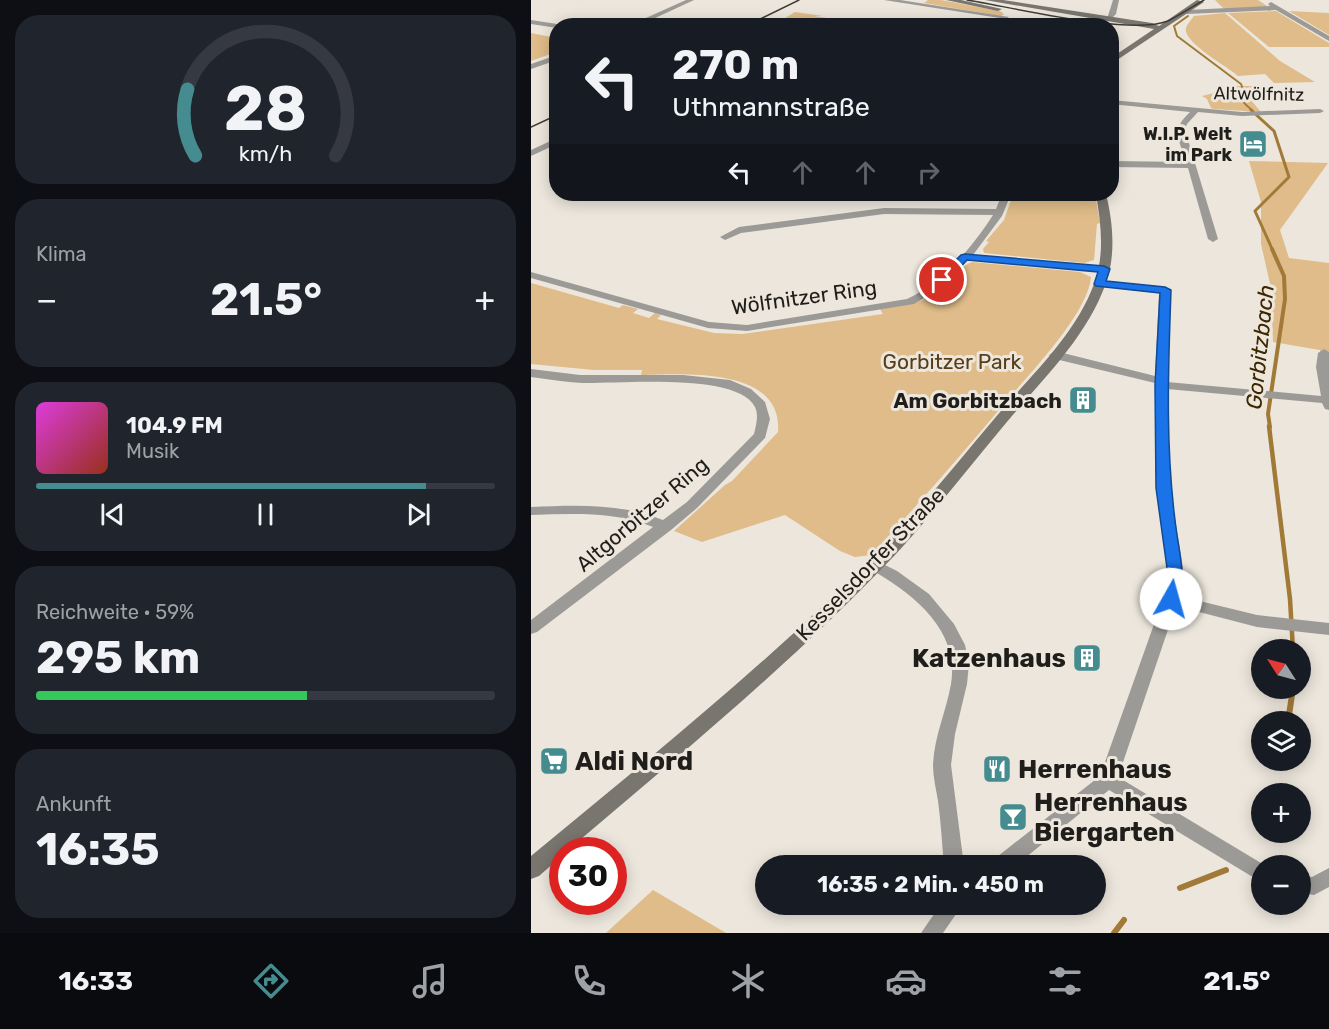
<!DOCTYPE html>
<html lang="de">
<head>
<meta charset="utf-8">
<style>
  :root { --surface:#171b24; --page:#20242c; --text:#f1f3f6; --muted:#9ea1a6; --line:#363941; --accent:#448c8f }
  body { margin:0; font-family:Rubik,sans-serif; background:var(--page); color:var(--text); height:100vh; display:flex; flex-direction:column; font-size:22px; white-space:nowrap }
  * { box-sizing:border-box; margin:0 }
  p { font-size:20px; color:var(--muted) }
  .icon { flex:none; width:33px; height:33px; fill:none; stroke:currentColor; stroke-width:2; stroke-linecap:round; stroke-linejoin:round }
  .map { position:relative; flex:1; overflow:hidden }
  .sheet { display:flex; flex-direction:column; gap:15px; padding:15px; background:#0d0f14; width:531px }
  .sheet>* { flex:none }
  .guide { position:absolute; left:18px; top:18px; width:570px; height:183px; border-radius:24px; box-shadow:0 3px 15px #0003; background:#171b24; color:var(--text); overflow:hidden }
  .needle { width:39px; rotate:306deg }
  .tools { position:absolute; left:720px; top:639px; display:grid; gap:12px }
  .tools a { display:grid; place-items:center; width:60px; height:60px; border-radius:50%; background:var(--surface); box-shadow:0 3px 15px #0003; font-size:30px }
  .speed { position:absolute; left:18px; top:837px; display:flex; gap:12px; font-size:30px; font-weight:700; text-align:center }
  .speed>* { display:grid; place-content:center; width:78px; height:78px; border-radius:50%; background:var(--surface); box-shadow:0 3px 15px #0003; line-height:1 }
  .speed .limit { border:9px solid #d22; background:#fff; color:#111 }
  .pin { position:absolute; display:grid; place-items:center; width:51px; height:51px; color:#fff; margin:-26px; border:3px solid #fff; border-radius:50%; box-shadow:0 2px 6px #0007 }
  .me { position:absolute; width:66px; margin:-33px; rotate:7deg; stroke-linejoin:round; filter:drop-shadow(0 0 4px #0008) }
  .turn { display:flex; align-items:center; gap:21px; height:126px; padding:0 24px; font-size:27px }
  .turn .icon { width:78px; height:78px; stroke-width:2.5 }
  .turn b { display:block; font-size:42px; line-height:51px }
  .lanes { display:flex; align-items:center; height:57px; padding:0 24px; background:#0003; justify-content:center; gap:30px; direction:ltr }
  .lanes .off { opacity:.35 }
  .big { font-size:45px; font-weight:700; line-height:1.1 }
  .sheet .widget { flex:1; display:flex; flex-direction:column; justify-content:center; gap:9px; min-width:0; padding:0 21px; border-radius:24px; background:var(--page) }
  .sheet .dial { align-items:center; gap:0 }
  .dial svg { height:156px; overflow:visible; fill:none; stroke:var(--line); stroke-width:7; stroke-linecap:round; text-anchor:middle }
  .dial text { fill:var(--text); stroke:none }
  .song { display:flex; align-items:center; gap:18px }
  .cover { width:72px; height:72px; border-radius:9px; background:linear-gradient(135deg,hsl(300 70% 55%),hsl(10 70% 35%)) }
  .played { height:6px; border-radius:3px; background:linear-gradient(90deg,var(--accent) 85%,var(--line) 85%) }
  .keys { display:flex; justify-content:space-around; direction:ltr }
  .heat { display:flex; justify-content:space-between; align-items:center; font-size:33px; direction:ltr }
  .charge { height:9px; border-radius:4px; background:linear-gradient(90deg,#34c759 59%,var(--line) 0) }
  .trip { position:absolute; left:224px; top:855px; width:351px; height:60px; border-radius:30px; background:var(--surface); box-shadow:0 3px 15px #0003; font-weight:700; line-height:60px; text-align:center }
  .tabs { display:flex; height:96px; justify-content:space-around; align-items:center; background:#090b0e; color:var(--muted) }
  .tabs .icon { width:42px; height:42px }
  .tabs .current { color:var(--accent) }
  .tabs b { font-size:27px; color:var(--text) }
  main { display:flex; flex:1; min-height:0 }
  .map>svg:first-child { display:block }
</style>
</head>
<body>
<main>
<section class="sheet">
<div class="widget dial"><svg viewBox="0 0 100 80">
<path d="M14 69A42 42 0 1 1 86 69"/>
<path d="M14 69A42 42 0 0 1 10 35" stroke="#448c8f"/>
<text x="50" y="56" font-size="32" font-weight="700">28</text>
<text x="50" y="72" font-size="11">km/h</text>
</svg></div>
<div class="widget"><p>Klima</p>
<div class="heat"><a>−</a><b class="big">21.5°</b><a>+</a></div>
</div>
<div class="widget">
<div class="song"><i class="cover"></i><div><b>104.9 FM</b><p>Musik</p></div></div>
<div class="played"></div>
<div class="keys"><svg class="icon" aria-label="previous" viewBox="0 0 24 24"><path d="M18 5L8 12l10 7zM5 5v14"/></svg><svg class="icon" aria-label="pause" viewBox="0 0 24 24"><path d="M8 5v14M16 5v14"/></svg><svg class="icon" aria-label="next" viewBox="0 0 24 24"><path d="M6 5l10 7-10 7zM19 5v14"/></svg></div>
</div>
<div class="widget"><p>Reichweite · 59%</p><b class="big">295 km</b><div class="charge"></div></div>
<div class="widget"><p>Ankunft</p><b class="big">16:35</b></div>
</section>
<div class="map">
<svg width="798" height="933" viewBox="0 0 798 933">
  <rect width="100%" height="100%" fill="#ece6dc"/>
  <g fill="#dfbc89">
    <path d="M397,0H410L469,11L473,14L470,16L393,3Z"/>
    <path d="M684,0H727L736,6L733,8L693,9Z"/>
    <path d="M745,11L798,43V47H738L697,13Z"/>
    <path d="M758,11L798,13V35Z"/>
    <path d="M264,12L292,16H283L342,25H272L248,22Z"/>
    <path d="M694,13L749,61L784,82L743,83L734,74L707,76C697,67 651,42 655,28C656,24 661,19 663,16Z"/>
    <path d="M0,33L25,38V52L0,61Z"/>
    <path d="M701,86H724L719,91L718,98L730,112L683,109L680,108L676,99L671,96L700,89Z"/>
    <path d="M718,161L797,163L749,230L758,258L798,263V384L789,350L742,342L740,288L730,244V202Z"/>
    <path d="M482,194H564L569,223L566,224L563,260L553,263L453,253L452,249L458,242L455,241L473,220Z"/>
    <path d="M441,262L549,272L560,277C557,314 498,374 473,404C430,455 386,506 340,555L324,557L309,551L254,515L171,542L143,531L194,485L201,481L247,432C252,366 152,374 110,375L111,370H63L0,364V283L88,308L92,305L107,309L102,313L118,318L124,313L130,315L126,319L183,333L211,334L352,314L349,309C371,306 395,303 413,288C423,280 429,266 441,262Z"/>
    <path d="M122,890L195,933H75Z"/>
  </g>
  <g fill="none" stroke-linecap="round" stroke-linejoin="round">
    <path stroke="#a27a38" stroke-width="2" d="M657,16L643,26L646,36L710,84L712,89C707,100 714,104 722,111"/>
    <path stroke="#a27a38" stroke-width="3" d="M720,110L743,131L758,177L724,211L742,251"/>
    <path stroke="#a27a38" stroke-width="4" d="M739,427L737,414L754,299L753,276L741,249"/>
    <path stroke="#a27a38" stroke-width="4.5" d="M738,426L759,599L762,650"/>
    <g stroke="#a27a38" stroke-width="6">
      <path d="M757,722L762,688"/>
      <path d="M649,888L695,870"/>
      <path d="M583,933L593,920"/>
    </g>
    <g fill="#9c9a96" fill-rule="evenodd">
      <path d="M155,0H163L107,26H97Z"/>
      <path d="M353,0H369L478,17L475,19Z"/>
      <path d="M582,0H588L585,14L580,19H576Z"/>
      <path d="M740,2L798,36V41L745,10L656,14L653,12L656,10L739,6L737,4Z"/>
      <path d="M0,20L26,24L29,26H26V28L0,24Z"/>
      <path d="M26,55V60L0,69V64Z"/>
      <path d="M580,100L711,112L789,109L793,111L789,113L711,116L667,112L656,124L654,130L687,239L682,242L677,239L657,168L580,167V161L655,162C648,138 639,131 659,112L580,104Z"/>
      <path d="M26,138V144L0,156V150Z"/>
      <path d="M471,194H480L471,216L442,255L573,266L577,267V271L437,260L405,291L383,304L216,331L177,328L0,278V272L178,322L216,325L376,299C412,282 441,248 462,215L353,214L210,233L194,240L189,237L208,227L353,208L465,209Z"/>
      <path d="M569,281L634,287L639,290L636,382L790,396L785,367L787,353L793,349L798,352V410L794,409L791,403L636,389L639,488L652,568L648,596L726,615L798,623V635L726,627L645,606L587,777L735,866H730V882L578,790L484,866H459L462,860L569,776L632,599L636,568L625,488L624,383L520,358L518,355L524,351L624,376L628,293L565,286V282Z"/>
      <path d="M0,369L49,375H152L199,380L220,389L234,402L239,419L234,438L166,508L140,530L6,632L0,634V620L122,527C83,511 41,514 0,515V507C45,505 89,503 132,520L156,502L223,434C225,425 228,416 224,407C207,372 86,384 51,383C34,382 17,379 0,377Z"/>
      <path d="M344,560L366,571L398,594L423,624L434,645L438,664L436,684L424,734L420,765L433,866H413C411,844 410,823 407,801C405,789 402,777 402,765C403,737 415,712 420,684C429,629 381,593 339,569L336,565L339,561Z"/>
      <path d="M798,868V887L783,895L770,893V875L781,877Z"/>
      <path d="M410,904H432L412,933H390Z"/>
    </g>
    <g fill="#79756f" fill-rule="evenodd">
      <path d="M415,0H430L471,9L467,11Z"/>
      <path d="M454,0H472L621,23L628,26L666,0L673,2L580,64V58L623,29Z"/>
      <path d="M565,194H575C582,222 585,255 575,283C556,337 511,380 475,423C438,467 403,513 364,555C263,661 149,755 37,850H32V855L8,876L0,879V856C120,757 242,659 351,548C391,507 427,462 464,418C499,376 544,336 563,284C574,255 570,224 565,194Z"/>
    </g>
    <g stroke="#3e3b36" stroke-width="1.5">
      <path d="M436,0C480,7 599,36 637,21C649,15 661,7 673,0"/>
      <path d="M215,26L268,0"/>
      <path d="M0,127L26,115"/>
    </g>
  </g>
  <path fill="#1a73e8" stroke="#114b97" stroke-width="1.5" d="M434,254L573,266L579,269L575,281L634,287L640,290C637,372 634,454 646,535C649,555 656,584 645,603H634L632,599L636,568L625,488L624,385L629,293L565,286L563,284L567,272L436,260L415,282H408V277L430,255Z"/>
  <defs>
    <g id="hotel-square" transform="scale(1.5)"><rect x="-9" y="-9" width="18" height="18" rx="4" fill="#448c8f" stroke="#ece6dc"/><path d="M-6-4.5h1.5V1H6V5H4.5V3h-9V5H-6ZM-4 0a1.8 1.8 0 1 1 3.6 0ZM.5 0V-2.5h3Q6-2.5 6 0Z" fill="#fff"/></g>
    <g id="building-square" transform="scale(1.5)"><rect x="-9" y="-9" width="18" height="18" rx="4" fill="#448c8f" stroke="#ece6dc"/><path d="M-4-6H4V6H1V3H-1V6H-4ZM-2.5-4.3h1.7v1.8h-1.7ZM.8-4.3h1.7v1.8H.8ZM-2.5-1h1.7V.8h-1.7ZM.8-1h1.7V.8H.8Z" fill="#fff"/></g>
    <g id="supermarket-square" transform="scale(1.5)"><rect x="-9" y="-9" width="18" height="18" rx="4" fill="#448c8f" stroke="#ece6dc"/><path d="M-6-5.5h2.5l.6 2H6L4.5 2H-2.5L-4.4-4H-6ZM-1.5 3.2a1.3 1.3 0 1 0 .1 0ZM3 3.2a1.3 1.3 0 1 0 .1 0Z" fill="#fff"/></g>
    <g id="restaurant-square" transform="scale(1.5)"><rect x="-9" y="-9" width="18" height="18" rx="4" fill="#448c8f" stroke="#ece6dc"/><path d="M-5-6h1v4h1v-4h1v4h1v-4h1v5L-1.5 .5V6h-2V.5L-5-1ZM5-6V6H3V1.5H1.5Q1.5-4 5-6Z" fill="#fff"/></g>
    <g id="bar-square" transform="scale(1.5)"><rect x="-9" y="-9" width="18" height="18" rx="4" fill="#448c8f" stroke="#ece6dc"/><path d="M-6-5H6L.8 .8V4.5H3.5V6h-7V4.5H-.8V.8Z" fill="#fff"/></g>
  </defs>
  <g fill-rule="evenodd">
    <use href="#hotel-square" x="722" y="144"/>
    <use href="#building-square" x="552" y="400"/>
    <use href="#building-square" x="556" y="658"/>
    <use href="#supermarket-square" x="23" y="761"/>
    <use href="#restaurant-square" x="466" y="769"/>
    <use href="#bar-square" x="482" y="817"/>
  </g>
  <g text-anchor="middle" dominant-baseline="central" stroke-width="6" stroke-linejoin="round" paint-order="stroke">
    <g font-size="18" fill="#201e1a" stroke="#ece6dc">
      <text transform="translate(728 94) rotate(1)">Altwölfnitz</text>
    </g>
    <g font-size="18" font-weight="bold" fill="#201e1a" stroke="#ece6dc" text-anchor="end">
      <text x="701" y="134">W.I.P. Welt<tspan x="701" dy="21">im Park</tspan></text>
    </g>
    <g font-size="21" fill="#201e1a" stroke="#ece6dc">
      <text transform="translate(273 297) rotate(-8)">Wölfnitzer Ring</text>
      <text transform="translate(111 514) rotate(-40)">Altgorbitzer Ring</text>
      <text transform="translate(339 564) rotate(-46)">Kesselsdorfer Straße</text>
    </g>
    <g font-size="21" fill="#553e18" stroke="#ece6dc">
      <text x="421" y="361">Gorbitzer Park</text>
    </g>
    <g font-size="21" font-weight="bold" fill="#201e1a" stroke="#ece6dc" text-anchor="end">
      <text x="531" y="400">Am Gorbitzbach</text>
    </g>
    <g font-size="22" font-style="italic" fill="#3d2700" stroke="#ece6dc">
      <text transform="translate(729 347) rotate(-84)">Gorbitzbach</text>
    </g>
    <g font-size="26" font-weight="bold" fill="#201e1a" stroke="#ece6dc" text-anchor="start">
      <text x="535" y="658" text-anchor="end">Katzenhaus</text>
      <text x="44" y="761">Aldi Nord</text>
      <text x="487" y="769">Herrenhaus</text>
      <text x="503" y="802">Herrenhaus<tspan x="503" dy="30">Biergarten</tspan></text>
    </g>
  </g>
</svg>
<div class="tools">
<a><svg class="needle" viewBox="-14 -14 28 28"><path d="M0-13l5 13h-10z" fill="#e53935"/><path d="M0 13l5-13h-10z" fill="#9ea1a6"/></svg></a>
<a><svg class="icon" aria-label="layers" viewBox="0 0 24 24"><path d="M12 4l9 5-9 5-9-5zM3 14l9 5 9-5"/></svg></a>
<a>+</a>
<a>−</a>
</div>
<div class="speed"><div class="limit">30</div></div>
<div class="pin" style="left:411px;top:280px;background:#d93025"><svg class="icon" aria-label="arrive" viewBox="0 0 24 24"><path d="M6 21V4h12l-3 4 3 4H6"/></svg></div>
<svg class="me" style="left:640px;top:599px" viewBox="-20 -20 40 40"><circle r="19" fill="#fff"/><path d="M0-13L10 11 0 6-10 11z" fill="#1a73e8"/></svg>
<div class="trip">16:35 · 2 Min. · 450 m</div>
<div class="guide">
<div class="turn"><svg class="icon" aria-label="left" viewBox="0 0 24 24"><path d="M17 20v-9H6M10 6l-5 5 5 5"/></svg><div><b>270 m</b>Uthmannstraße</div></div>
<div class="lanes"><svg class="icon" aria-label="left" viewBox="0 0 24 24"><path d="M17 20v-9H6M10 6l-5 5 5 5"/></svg><svg class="icon off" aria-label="ahead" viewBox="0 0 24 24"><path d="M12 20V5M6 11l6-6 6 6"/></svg><svg class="icon off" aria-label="ahead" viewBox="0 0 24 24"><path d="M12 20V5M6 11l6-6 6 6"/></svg><svg class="icon off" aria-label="right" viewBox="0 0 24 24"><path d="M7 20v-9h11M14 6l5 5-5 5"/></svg></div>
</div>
</div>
</main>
<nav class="tabs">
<b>16:33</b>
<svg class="icon current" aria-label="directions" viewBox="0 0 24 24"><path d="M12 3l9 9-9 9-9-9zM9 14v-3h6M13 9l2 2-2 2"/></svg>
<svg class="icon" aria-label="music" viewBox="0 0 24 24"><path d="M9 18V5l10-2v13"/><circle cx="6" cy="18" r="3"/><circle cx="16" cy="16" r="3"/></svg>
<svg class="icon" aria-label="phone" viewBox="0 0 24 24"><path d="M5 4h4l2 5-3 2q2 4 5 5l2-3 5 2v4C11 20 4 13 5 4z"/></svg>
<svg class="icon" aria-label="climate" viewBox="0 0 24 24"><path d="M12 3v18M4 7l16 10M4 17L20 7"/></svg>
<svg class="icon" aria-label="car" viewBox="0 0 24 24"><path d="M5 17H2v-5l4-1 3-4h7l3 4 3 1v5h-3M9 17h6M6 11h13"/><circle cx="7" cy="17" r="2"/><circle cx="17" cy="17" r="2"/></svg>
<svg class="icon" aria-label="filters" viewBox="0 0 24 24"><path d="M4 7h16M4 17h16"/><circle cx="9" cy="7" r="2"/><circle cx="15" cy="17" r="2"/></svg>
<b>21.5°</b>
</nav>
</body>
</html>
